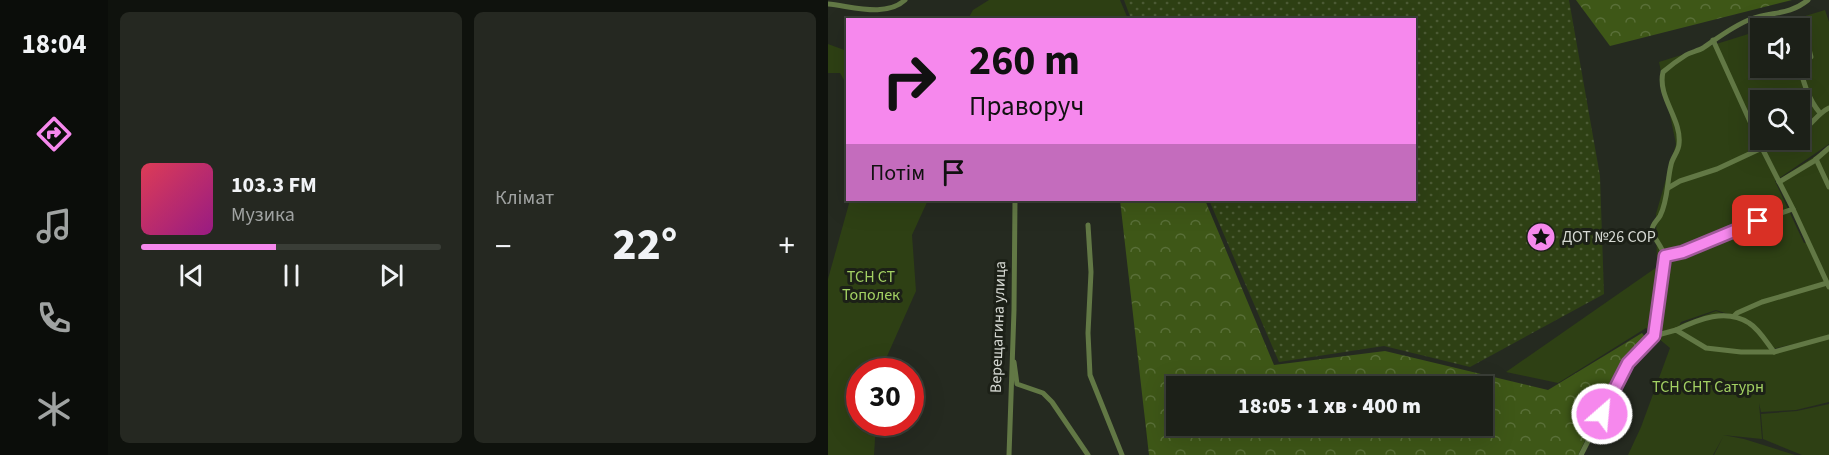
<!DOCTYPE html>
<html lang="uk">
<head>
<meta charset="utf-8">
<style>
  :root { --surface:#1c2018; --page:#252821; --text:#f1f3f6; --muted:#a0a3a2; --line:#3a3e37; --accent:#f688ed }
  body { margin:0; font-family:"Source Sans 3",sans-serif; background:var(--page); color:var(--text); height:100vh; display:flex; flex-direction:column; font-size:22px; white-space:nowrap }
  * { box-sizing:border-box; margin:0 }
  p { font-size:20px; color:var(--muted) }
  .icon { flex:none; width:33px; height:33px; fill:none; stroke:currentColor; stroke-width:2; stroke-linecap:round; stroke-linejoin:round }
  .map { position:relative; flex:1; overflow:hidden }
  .details { display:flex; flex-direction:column; gap:12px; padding:12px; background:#0f120d; width:720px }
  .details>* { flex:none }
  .guide { position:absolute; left:18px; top:18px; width:570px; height:183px; border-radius:0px; box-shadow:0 6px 24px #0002,0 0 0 2px var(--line); background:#f688ed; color:#111; overflow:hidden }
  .controls { position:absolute; left:922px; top:18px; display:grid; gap:12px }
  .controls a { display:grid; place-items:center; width:60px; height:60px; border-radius:0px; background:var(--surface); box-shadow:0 6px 24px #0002,0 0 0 2px var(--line); font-size:30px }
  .speed { position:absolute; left:18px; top:358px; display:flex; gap:12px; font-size:30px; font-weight:700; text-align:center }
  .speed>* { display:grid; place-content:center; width:78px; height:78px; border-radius:50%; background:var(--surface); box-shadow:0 6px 24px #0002,0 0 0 2px var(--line); line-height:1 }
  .speed .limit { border:9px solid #d22; background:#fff; color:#111 }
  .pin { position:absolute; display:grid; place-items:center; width:51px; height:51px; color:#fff; margin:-26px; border-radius:12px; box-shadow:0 3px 9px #0006 }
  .me { position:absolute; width:66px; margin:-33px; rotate:27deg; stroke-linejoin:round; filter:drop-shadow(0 0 4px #0008) }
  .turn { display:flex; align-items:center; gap:21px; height:126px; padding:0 24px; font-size:27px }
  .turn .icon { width:78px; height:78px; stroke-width:2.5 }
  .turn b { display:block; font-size:42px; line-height:51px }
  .then { display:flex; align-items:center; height:57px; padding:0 24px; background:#0003; gap:12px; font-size:22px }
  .big { font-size:45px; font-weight:800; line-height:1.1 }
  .details .card { flex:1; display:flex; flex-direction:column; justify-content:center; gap:9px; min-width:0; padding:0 21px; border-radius:9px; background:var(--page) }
  .song { display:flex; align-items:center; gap:18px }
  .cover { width:72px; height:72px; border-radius:9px; background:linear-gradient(135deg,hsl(350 70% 55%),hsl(310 70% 35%)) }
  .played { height:6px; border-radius:3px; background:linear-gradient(90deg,var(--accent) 45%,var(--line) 45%) }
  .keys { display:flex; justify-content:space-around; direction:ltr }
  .heat { display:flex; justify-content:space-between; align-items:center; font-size:33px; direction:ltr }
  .details .tiles { flex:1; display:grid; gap:12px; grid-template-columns:repeat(2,1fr) }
  .trip { position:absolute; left:338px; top:376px; width:327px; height:60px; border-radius:0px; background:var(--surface); box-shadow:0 6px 24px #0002,0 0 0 2px var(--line); font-weight:800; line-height:60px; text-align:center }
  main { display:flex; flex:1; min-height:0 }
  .tabs { display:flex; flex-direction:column; width:108px; justify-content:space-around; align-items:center; background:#0b0d0a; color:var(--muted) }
  .tabs .icon { width:42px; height:42px }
  .tabs .current { color:var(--accent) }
  .tabs b { font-size:27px; color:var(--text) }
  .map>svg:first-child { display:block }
</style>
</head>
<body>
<main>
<nav class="tabs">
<b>18:04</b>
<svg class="icon current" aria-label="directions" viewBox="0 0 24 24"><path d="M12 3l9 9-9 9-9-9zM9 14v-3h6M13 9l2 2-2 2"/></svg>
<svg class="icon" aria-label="music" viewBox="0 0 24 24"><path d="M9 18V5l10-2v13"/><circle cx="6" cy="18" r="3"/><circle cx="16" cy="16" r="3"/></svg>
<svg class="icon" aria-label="phone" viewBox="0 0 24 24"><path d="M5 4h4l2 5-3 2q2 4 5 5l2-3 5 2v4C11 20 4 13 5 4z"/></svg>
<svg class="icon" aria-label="climate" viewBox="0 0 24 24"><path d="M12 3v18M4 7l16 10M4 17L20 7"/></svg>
</nav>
<section class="details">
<div class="tiles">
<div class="card">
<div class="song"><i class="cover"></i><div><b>103.3 FM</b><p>Музика</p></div></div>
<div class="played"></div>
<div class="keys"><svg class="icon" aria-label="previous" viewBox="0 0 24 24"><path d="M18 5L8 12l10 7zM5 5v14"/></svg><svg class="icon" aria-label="pause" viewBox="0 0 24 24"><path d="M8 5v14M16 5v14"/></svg><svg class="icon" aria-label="next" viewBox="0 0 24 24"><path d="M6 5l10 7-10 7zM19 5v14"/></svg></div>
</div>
<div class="card"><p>Клімат</p>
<div class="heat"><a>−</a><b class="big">22°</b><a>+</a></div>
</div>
</div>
</section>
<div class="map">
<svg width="1001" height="455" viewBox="0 0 1001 455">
  <defs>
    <pattern id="grass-dots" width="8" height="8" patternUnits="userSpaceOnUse" patternTransform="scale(1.5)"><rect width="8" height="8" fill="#2e4014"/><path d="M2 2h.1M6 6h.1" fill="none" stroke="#4c5b35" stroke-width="1.8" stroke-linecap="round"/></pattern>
    <pattern id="forest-crowns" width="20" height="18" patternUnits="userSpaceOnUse" patternTransform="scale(1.5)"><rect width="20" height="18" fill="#3e5717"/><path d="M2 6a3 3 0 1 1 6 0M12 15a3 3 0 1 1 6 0" fill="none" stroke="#596f38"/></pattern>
  </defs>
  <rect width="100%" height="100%" fill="#252a20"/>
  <path fill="url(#grass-dots)" d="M296,0H741L772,176L776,294L642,367L556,346L451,362L381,200H586V20L303,19Z"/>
  <g fill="url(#forest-crowns)" fill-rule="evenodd">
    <path d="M748,0H964L782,46Z"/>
    <path d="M292,200H377L446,365L557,351L720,390L814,333L818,338L794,366L750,455H321ZM348,387H654V426H348Z"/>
  </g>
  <g fill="#2e4014" fill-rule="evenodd">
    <path d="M161,0H292L300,19H140L145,10Z"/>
    <path d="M997,10L1001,22V144L947,181L976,243L980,242L949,181L1001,147V284L979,243L1001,290V336L944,349L924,322L888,310L853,322L848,333L853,324L888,311L923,323L944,351L929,354L1001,338V402L968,410L933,412L931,403L934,439L895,435L916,439L967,455H886L895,437L885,455H800L813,427L842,348L818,328L730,383L678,372L829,267L828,214L848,144L831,62L933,30V68H972V28H938ZM933,100H972V140H933Z"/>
    <path d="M0,44L19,51V85L12,73H0Z"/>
    <path d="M22,200H100L84,235L88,291L52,372H32V423H48L46,455H0V279Z"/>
    <path d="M1001,404V455H974L935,439L933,414L969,411Z"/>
  </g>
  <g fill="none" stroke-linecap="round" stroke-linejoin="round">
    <g stroke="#627845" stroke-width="5">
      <path d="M0,4C23,6 58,18 77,0"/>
      <path d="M885,40L934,148L965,209L1001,287"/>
      <path d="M972,64C974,81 981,100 992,113"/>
      <path d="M972,64L983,57L981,49"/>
      <path d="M972,132C985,124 989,114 1001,108"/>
      <path d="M968,140L969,143"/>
      <path d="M988,159L1001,187"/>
      <path d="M951,182L986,161L1001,148"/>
      <path d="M840,188L852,181L889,169L934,148"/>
      <path d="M260,225L263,272L260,333L262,375L294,455"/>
      <path d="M837,257L855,252L912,227L965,209"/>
      <path d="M906,316L909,313L934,302L999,283"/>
      <path d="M848,330C871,319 898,308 921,323C931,329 939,343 946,352"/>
      <path d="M826,336L848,330L878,348L913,352H946L1001,337"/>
      <path d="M186,362L189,384L215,393L224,402L260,455"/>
      <path d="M181,455L186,310L187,200"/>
      <path d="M753,455L800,363L826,336L828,327L837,257C835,248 826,238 824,232C823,225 829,221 832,216C840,201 839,181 843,165C844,158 851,151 851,144C854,119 829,97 835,72C842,66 850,60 858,55C863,52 870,51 875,48C891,37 905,26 923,19C945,11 960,16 980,0"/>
    </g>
  </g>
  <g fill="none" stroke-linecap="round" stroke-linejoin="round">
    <g stroke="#a0589a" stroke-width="15">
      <path id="route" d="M774,414L800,363L826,336L837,256L855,252L930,221"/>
    </g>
    <use href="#route" stroke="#f688ed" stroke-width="10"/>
  </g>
  <defs>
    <g id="sight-disc" transform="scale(1.5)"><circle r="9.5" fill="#f688ed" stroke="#1c2017"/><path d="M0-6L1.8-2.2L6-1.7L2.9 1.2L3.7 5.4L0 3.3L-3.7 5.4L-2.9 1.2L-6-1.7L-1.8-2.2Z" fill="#111"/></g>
  </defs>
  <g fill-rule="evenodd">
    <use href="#sight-disc" x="713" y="237"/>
  </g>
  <g text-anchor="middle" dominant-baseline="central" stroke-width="6" stroke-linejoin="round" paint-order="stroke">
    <g font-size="16" fill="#d7dad4" stroke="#1c2017" text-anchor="start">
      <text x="734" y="237">ДОТ №26 СОР</text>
    </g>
    <g font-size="16" fill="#a3d163" stroke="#1c2017">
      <text x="43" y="277">ТСН СТ<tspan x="43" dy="18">Тополек</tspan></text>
      <text x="880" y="387">ТСН СНТ Сатурн</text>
    </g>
    <g font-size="16" fill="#d7dad4" stroke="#1c2017">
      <text transform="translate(170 327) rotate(-88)">Верещагина улица</text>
    </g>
  </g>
</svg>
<div class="controls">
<a><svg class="icon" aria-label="sound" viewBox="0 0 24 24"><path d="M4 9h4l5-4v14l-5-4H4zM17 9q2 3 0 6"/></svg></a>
<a><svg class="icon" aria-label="search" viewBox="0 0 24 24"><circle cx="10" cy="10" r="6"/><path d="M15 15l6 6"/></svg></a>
</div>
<div class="speed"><div class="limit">30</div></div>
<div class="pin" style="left:930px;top:221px;background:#d93025"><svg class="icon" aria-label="arrive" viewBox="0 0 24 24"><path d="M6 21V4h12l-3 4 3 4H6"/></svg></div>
<svg class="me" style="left:774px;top:414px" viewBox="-20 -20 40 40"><circle r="17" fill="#f688ed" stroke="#fff" stroke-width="3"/><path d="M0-11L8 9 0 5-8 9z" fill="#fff"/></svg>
<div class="trip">18:05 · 1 хв · 400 m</div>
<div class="guide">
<div class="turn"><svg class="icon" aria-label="right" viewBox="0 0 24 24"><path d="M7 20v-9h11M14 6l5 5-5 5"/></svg><div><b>260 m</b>Праворуч</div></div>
<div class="then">Потім<svg class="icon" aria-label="arrive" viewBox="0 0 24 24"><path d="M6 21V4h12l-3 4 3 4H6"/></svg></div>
</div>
</div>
</main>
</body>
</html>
